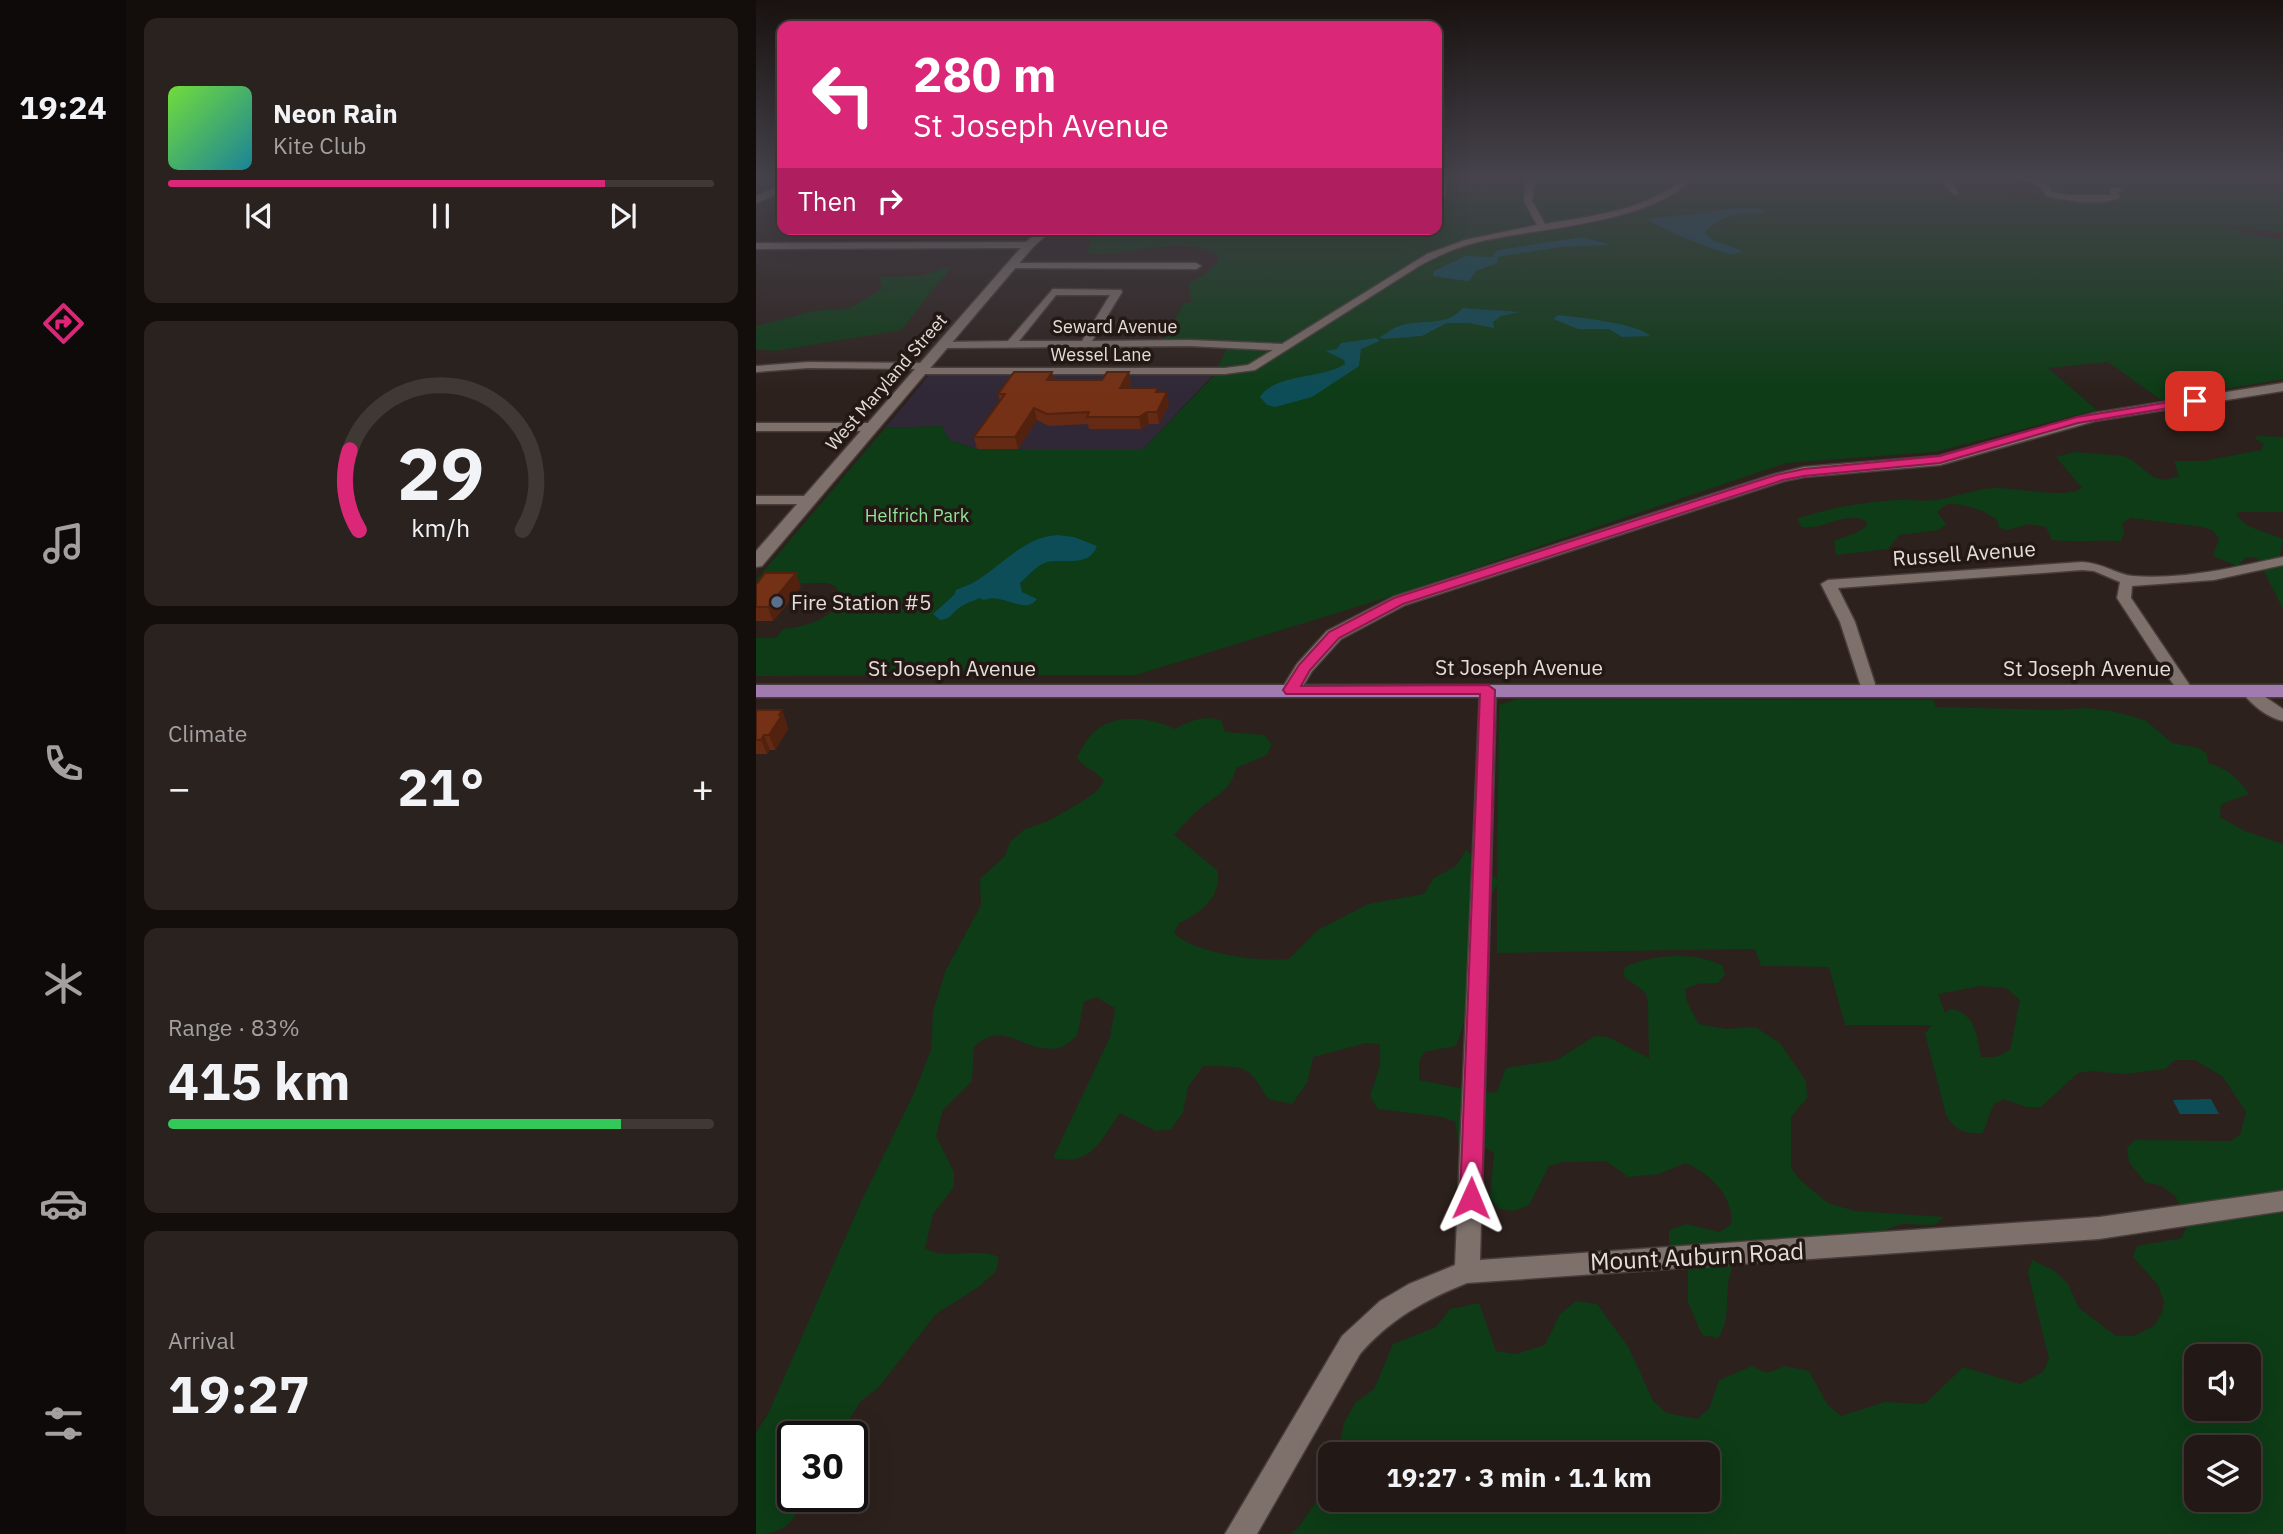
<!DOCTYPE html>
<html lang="en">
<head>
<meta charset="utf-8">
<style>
  :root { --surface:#221916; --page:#2a221f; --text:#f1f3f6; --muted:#a2a0a1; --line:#3f3835; --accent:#db2777 }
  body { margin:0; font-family:"IBM Plex Sans",sans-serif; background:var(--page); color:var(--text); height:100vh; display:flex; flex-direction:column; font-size:26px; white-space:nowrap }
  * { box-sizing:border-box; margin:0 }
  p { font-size:23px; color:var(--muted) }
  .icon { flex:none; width:38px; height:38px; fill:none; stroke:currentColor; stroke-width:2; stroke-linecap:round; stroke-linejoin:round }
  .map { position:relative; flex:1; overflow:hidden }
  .sheet { display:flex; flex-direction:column; gap:18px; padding:18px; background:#130e0c; width:630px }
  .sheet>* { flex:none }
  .hud { position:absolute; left:21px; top:21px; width:665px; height:214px; border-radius:14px; box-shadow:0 7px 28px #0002,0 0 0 2px var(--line); background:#db2777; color:#fff; overflow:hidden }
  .tools { position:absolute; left:1428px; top:1344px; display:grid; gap:14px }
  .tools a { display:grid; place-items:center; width:77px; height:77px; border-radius:14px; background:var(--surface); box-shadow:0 7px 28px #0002,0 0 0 2px var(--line); font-size:35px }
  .speed { position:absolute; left:21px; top:1421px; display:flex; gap:14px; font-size:35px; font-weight:700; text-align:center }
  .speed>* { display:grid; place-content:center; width:91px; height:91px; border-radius:50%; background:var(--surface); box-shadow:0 7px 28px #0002,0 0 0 2px var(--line); line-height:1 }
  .speed .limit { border:4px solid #111; border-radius:10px; background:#fff; color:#111 }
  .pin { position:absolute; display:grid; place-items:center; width:60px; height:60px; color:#fff; margin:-30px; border-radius:14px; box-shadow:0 4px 10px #0006 }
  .me { position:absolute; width:77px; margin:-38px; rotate:1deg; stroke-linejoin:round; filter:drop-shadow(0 0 5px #0008) }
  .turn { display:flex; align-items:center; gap:24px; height:147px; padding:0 21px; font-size:32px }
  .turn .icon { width:91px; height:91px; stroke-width:2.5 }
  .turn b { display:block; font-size:49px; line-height:60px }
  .then { display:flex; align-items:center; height:66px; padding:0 21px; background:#0003; gap:14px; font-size:26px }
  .big { font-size:52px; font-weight:700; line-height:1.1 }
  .sheet .widget { flex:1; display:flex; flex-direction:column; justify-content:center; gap:10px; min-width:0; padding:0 24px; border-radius:14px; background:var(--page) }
  .sheet .dial { align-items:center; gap:0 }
  .dial svg { height:182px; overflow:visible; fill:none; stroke:var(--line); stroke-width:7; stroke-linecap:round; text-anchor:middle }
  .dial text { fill:var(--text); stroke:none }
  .song { display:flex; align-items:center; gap:21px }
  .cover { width:84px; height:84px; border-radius:10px; background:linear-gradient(135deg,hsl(100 70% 55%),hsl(190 70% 35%)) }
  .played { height:7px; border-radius:4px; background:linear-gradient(90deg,var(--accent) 80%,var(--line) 80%) }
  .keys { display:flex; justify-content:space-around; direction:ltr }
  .heat { display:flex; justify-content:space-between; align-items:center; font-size:38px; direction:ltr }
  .charge { height:10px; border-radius:5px; background:linear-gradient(90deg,#34c759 83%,var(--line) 0) }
  .trip { position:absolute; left:562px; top:1442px; width:402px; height:70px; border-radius:14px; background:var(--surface); box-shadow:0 7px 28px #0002,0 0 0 2px var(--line); font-weight:700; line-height:70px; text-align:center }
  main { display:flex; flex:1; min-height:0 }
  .tab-bar { display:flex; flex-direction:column; width:126px; justify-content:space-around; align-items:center; background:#0e0a09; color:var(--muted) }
  .tab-bar .icon { width:49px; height:49px }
  .tab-bar .on { color:var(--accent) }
  .tab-bar b { font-size:32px; color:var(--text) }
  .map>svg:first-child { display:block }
</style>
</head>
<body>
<main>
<nav class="tab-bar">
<b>19:24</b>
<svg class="icon on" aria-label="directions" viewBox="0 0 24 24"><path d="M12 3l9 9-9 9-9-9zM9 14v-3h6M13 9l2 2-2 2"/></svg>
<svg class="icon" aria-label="music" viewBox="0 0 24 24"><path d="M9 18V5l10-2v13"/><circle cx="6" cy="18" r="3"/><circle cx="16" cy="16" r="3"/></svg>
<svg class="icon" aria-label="phone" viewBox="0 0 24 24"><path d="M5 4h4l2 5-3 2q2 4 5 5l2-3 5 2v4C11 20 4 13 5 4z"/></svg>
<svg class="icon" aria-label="climate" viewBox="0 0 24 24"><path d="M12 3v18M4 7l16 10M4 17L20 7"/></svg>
<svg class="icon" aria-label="car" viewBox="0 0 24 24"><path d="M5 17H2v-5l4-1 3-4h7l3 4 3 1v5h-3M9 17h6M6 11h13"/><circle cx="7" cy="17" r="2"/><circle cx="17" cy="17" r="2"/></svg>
<svg class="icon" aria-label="filters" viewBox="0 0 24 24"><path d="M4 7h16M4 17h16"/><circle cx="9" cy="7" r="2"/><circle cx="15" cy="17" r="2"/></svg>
</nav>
<section class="sheet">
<div class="widget">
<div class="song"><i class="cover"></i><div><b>Neon Rain</b><p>Kite Club</p></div></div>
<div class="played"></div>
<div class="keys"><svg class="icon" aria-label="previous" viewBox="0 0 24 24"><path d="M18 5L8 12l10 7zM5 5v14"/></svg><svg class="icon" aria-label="pause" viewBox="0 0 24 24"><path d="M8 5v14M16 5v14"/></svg><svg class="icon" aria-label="next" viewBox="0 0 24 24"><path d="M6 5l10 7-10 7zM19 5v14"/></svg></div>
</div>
<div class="widget dial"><svg viewBox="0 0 100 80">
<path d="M14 69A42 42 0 1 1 86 69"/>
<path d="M14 69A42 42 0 0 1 10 34" stroke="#db2777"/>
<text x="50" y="56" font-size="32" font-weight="700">29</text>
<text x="50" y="72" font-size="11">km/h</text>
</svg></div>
<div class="widget"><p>Climate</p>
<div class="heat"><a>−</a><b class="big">21°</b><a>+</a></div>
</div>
<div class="widget"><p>Range · 83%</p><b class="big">415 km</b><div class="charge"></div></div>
<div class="widget"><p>Arrival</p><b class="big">19:27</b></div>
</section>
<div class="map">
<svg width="1527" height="1534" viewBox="0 0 1527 1534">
  <rect width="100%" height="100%" fill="#2d211d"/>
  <path fill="#302837" d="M174,374H458L387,449H221L194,440L185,426L129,428Z"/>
  <g fill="#0d3c16" fill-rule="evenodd">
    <path d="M681,178H695L694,182L778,188L779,178H1181L1196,195L1288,200L1281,197L1301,195L1296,183L1271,182L1261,178H1447C1468,187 1479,177 1499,181C1508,182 1517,186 1527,188V232L1465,225L1504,237L1527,239V379L1405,400L1352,362L1292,368L1341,410L1178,452L1030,463L639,595L380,675L0,676V638H20L27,629C50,626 77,620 86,596L79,586L72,583L2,584L0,580L129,428L185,426L194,440L221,449H387L457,377L474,342L406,341L428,303H435L433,283C447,276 458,271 463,256C423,232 375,259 331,253L335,243L331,234L354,229H681Z"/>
    <path d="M196,266L145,330L19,351L0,349V326L58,311L94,308L126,289L124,277L165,276Z"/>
    <path d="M1502,436L1527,437V512H1484L1480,515L1492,526L1527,539L1524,555L1527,563V609L1501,558L1491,557L1481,566L1457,556L1463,538L1456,530L1447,527L1375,518L1366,523L1368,531L1365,541C1342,539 1319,543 1296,540L1290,527L1273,524L1251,530L1243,528L1241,520C1226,509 1210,504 1191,504L1181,512L1190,524L1183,530L1143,535L1132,549L1080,555L1078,541L1102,532L1110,526L1111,522C1091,509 1068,531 1046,527L1041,519C1071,508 1108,502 1141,500C1153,499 1166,502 1178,500C1199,498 1220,488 1241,488C1262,488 1311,499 1326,488L1300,457L1318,452L1367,456C1392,465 1393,488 1423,476L1418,461H1448L1505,450L1508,444L1498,438Z"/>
    <path d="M761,699L1177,700L1180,707L1299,710L1330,708L1356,711L1389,720L1416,743L1443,748L1451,754L1452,763C1470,768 1483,778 1493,794L1465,804L1464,817L1489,831L1527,844V1534H534L542,1528L574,1482V1500H952V1454H582L588,1423L599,1403L618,1389L637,1344L680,1327L694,1309L723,1303L740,1351L760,1354L789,1345L804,1314L820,1301L841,1304L873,1348L897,1401L911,1413L941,1419L953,1409L963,1380L996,1366L1011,1373L1029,1366L1053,1371L1071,1404L1085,1416L1129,1402L1169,1404L1207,1367L1264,1384L1287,1372L1293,1359L1272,1273L1276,1260L1299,1271L1312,1284L1323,1308L1360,1336H1378L1399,1325L1406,1313L1408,1301L1401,1284L1377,1257L1381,1246L1426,1238L1433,1221L1419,1196L1406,1186L1389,1182L1373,1162L1371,1148L1379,1140L1474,1141L1484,1135L1490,1112L1467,1077L1439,1060H1419L1409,1069L1369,1074L1334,1071L1322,1073L1285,1107H1270L1248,1099L1237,1105L1227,1133C1208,1134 1200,1131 1190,1115L1169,1033L1177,1025H1089L1073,967L1005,966L999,949L741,953V885C737,895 726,902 724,912C715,958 718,1001 700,1046L668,1052L663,1062V1080L728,1093L741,1092L750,1068L801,1060L839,1036L852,1037L893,1058L892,1002L889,992L867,976L869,967C895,954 941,951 967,966L969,975L962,983L941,984L929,989L931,1002L943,1024L970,1029L999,1027L1024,1043L1050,1081L1051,1098L1035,1117V1167L1043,1179L1072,1203L1099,1211L1189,1217L1178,1225L1145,1224L1056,1258L978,1264C965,1288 978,1316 962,1338L946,1335L932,1302V1267L913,1243V1230L930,1224L964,1232L975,1224C979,1198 953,1172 929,1163L903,1174L872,1177L850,1161L807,1162L793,1166L773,1205L758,1211L743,1209L734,1198L738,1153L727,1146L703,1145L699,1122L687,1117L622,1109L614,1096L624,1065V1044L610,1043L557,1057L551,1083L536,1104L512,1099C490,1061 489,1068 447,1066L432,1087L427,1113L415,1129L400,1131L364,1113C345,1140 335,1167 297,1158L354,1037L359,1008L340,997L328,1002L321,1036C316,1040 309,1047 302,1048C268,1054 248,1018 218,1047L216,1081L187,1110L180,1136L198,1172V1187L177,1214L169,1248C191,1262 218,1246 243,1257L240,1271L224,1286L180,1314L122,1388L105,1401L82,1437H37V1496H50C38,1521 30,1534 0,1534V1432L12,1414L105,1202L159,1091L175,1050L177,1012L189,972L225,905L224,879L249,856L254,842L268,830L294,820L327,801L341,791L348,781C341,770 327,769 321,757C325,750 330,740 336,734C357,712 395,717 418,729C434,721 447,715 465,720L469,732L508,735L516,744L511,755L480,768C476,788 462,795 447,806C436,814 427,826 418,835L461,870C468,895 443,915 423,923L418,933C440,954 504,962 533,959L562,930L612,904L668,894L678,878L700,866L710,850L741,879L743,705ZM1225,986L1250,988L1264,1000L1254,1050L1240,1057H1225C1220,1034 1220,1013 1194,1009L1189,1013L1182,994ZM1440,1356H1493V1409H1440ZM1440,1447H1493V1500H1440Z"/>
  </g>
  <g fill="#0c4d57">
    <path d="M983,208H1001L1009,213C986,214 963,214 949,233L958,241L987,251C983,252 981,254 976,254C964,253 899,227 892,219Z"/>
    <path d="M826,237L855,245L805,247L746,256L742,257L741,263L720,271L713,281H710L677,276L678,271L709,256L739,257L737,255L742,250Z"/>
    <path d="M707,308L764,312L745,316L737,322L738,328L713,323H691L666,336L627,339L623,337C631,335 635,328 643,326C665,318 689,328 707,308Z"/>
    <path d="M802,315C821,317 884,324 894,336L866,337L853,329H822L797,319Z"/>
    <path d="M620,338L624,341L605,349L603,366L556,397L519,407L511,405L504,397C519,373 568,379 589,364L588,360L570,351L581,349L585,343Z"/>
    <path d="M301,535L318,537L341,546C333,568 309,558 291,562C281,565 272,576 264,583L266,592L281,599C269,616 246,592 228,600L224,598C217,601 209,603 203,608C195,614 195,619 184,620L177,614L198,595L200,590C206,587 214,585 220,581C247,565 268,537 301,535Z"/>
    <path d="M1455,1099L1463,1114H1424L1417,1100Z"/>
  </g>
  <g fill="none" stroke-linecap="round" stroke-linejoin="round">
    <g stroke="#473d3a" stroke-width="3">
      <g id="street">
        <path d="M682,178H690L689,197L685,200L681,197Z"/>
        <path d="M771,178H779L776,201L789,224C836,216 892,210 928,178H937C893,225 780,227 718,243C699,248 681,256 663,266L499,370L469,374H165L161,373V369L52,368L0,372V366L52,362L170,363L174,364V368H469L492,365L517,350L433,346L187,348L182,345L187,342L252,341L297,289L365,290L366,292L336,341L433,340L526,344L671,254L709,240L781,225L768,201ZM300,295H354L326,341H263Z"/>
        <path d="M1184,178H1192L1203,194H1197Z"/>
        <path d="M1269,178C1282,178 1290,181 1296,192L1313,195H1355L1354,189L1362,188L1366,190L1362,192L1364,198C1343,206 1312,201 1290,196L1285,187Z"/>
        <path d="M0,243L273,242L278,245L273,248L0,249Z"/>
        <path d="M255,263H440L445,266L440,269L252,268V264Z"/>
        <path d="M0,423H118L124,427L118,431H0Z"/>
        <path d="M0,496H54L61,500L54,504H0Z"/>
        <path d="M1527,557V565L1458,580L1376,586L1375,598L1437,690L1429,695L1423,693L1361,598L1364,582L1338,571L1326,570L1082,588L1099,622L1121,690L1119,693H1107L1084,622L1065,584L1072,580L1326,562C1347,563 1362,575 1377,576C1426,580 1480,567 1527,557Z"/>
        <path d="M732,685L740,690L724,1260L1343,1217L1527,1191V1211L1343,1239L711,1283C669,1300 634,1319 604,1354L501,1534H469L586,1336L624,1301L653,1284L699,1265L724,690Z"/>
        <path d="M1493,686L1527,709V721C1510,717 1496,705 1485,691Z"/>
      </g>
    </g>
    <g stroke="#473d3a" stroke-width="3">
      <g id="secondary">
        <path d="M26,185V192L0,203V196Z"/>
        <path d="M285,229H297L277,247L6,566L0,567V551L269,243Z"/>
        <path d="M1527,383V391L1339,421L1184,465L1048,477L1028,481L649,605L585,639L556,671L542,694L535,696L525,690L541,664L571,631L637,597L1019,474L1048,467L1183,456L1338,413Z"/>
      </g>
    </g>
    <g stroke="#473d3a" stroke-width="3">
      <rect id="primary" x="0" y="685" width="1527" height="12"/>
    </g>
    <use href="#street" fill="#7e706b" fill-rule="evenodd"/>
    <use href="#secondary" fill="#7e706b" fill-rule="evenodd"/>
    <use href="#primary" fill="#a17aaf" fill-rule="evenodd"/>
  </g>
  <g fill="#652a13">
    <path d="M296,372L298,380H346L373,372L375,384L373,388L402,392L413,404L403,424H393L385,429H333L332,424L293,426L281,420L262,449H221L218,437L244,401L242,394Z"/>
    <path d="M0,585L45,587L17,621H0Z"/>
    <path d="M0,710H26L31,725L32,729L19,750H14L11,754H0Z"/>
  </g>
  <g fill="#52220f">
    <path d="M296,372L299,383L291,380Z"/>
    <path d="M373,372L375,384L367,400L364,388Z"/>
    <path d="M411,392L413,404L403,424L401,412Z"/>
    <path d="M278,408L281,420L262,449L259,437Z"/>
    <path d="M391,412L393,424L385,429L383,417Z"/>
    <path d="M40,573L45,587L17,621L12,607Z"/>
    <path d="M26,710L32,729L19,750L13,735Z"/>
    <path d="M8,735L14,750L11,754L5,740Z"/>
  </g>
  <g fill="#753116" stroke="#52220f" stroke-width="2">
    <path d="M258,372H296L291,380H346L351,372H373L364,388H402L400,392H411L401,412H391L383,417H331L333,412L291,414L278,408L259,437H218L249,394H242Z"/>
    <path d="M9,573H40L12,607H0V585Z"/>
    <path d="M0,710H26L23,715H26L13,735H8L5,740H0Z"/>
  </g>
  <linearGradient id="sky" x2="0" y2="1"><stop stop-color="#191210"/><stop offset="0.45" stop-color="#46434c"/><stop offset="1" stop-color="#46434c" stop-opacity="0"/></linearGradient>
  <rect width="1527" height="393" fill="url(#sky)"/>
  <path fill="#db2777" stroke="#8e194d" stroke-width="2" d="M1439,398L1445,401L1443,403L1322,423L1184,463L1048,476L1027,480L647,604L583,638L554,670L545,686L732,685L739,690L726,1198L723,1205L715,1208L707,1205L704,1198L724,694H530L527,690L543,665L573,632L638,598L1020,475L1048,469L1184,456L1321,417Z"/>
  <circle fill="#5c6f8a" stroke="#231814" stroke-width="2.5" cx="21" cy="602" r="7"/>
  <g text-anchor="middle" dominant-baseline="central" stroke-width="7" stroke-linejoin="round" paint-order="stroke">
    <g font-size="18" fill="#e5ddda" stroke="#231814">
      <text x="359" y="326">Seward Avenue</text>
      <text x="345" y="354">Wessel Lane</text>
      <text transform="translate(130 382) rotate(-49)">West Maryland Street</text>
    </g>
    <g font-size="18" fill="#90e599" stroke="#231814">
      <text x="161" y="515">Helfrich Park</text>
    </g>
    <g font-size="21" fill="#e5ddda" stroke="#231814">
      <text transform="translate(1208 553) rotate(-4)">Russell Avenue</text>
      <text x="763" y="667">St Joseph Avenue</text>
      <text x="196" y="668">St Joseph Avenue</text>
      <text x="1331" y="668">St Joseph Avenue</text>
    </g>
    <g font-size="21" fill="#e5ddda" stroke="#231814" text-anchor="start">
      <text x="35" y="602">Fire Station #5</text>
    </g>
    <g font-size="24" fill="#e5ddda" stroke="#231814">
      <text transform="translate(941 1256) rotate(-3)">Mount Auburn Road</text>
    </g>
  </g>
</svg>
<div class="tools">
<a><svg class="icon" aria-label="sound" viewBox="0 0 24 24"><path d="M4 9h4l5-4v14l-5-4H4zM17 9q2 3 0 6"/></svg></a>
<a><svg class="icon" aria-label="layers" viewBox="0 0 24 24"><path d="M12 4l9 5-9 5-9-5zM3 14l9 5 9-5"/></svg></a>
</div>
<div class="speed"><div class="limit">30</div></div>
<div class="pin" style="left:1439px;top:401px;background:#d93025"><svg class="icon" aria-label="arrive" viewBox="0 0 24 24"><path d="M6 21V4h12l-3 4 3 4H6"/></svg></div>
<svg class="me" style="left:715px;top:1198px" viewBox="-20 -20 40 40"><path d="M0-17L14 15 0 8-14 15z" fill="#db2777" stroke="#fff" stroke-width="4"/></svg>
<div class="trip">19:27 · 3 min · 1.1 km</div>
<div class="hud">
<div class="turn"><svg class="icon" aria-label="left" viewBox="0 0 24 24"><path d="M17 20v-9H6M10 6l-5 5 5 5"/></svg><div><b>280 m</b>St Joseph Avenue</div></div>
<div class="then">Then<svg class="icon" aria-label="right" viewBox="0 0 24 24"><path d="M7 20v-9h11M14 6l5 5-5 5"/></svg></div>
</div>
</div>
</main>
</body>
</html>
